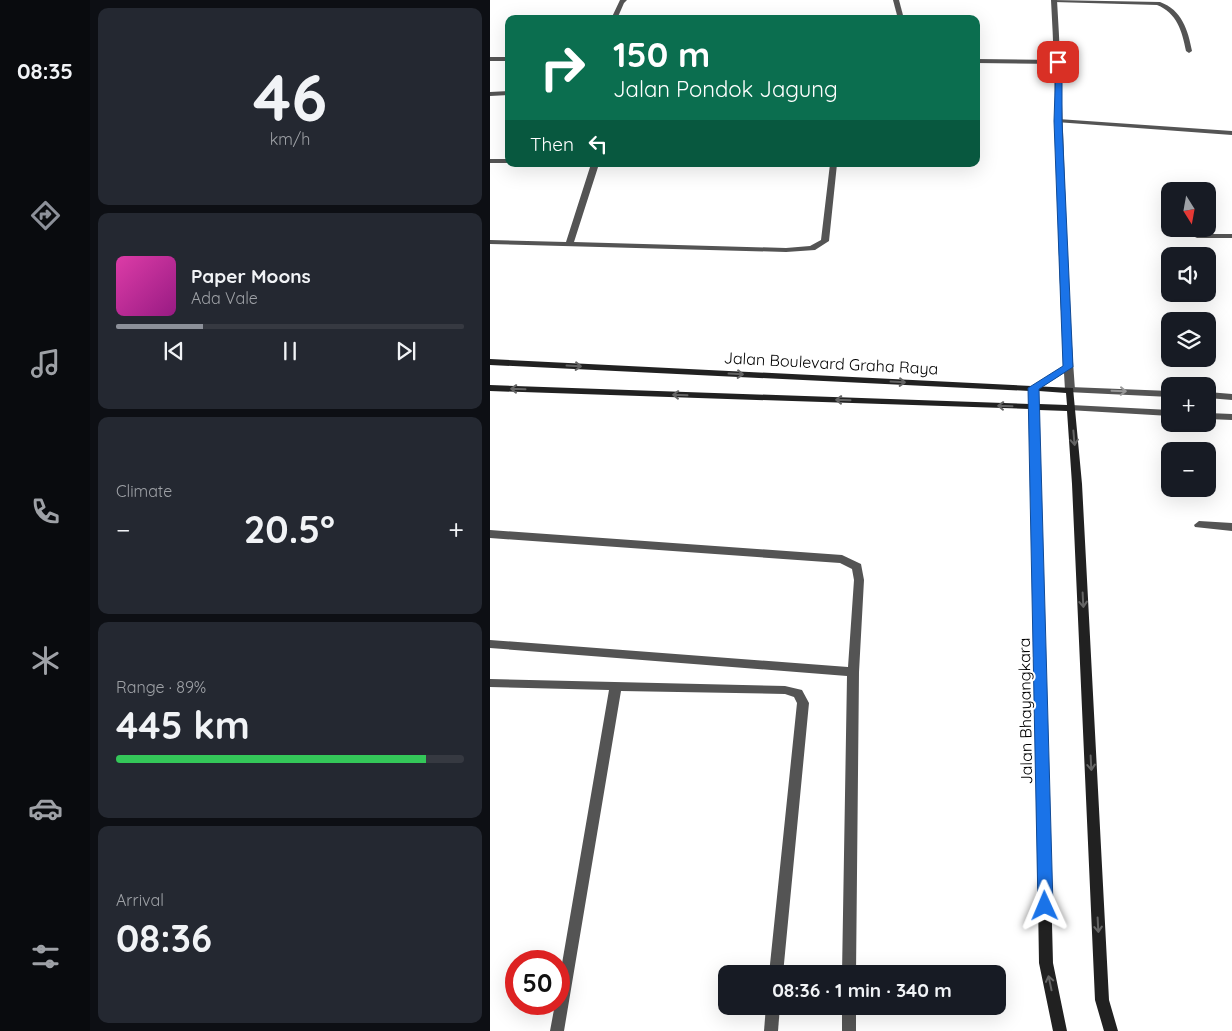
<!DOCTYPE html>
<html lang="en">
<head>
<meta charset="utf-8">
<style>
  :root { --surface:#171b24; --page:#242831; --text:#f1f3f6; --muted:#9ea1a6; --line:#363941; --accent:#8c9099 }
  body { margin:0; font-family:Quicksand,sans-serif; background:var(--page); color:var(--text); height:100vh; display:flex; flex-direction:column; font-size:19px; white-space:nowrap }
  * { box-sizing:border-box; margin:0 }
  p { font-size:16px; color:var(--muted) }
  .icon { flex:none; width:28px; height:28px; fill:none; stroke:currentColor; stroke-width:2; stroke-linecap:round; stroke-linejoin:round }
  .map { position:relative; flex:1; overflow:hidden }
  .drawer { display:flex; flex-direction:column; gap:8px; padding:8px; background:#0d0f14; width:400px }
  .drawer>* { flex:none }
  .top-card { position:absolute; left:15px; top:15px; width:475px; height:152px; border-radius:10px; box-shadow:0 5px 20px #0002; background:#0b6e4f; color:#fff; overflow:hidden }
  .needle { width:32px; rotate:169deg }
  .buttons { position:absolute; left:671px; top:182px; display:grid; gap:10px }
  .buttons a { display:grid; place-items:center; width:55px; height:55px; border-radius:10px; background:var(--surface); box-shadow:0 5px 20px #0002; font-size:25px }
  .speed { position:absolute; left:15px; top:950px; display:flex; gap:10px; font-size:25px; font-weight:700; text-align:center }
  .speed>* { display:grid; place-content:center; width:65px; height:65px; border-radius:50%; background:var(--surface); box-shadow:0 5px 20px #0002; line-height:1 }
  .speed .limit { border:8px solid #d22; background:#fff; color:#111 }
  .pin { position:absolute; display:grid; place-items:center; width:42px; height:42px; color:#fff; margin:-21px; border-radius:10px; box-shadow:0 2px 8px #0006 }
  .me { position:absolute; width:55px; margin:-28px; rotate:359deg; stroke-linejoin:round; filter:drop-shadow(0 0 4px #0008) }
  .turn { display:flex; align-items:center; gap:18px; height:105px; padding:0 25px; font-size:22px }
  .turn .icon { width:65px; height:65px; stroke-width:2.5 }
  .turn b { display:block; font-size:35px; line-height:42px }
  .then { display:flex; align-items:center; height:48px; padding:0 25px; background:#0003; gap:10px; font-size:19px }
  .big { font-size:38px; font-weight:800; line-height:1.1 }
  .drawer .widget { flex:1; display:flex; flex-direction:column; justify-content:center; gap:8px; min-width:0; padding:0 18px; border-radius:10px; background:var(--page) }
  .drawer .dial { align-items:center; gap:0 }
  .dial b { font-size:65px; line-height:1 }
  .song { display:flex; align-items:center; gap:15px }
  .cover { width:60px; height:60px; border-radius:8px; background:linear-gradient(135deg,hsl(320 70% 55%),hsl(310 70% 35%)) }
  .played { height:5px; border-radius:2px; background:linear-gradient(90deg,var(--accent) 25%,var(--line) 25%) }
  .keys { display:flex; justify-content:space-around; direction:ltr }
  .heat { display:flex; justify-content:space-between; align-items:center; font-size:28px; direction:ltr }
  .charge { height:8px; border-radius:4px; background:linear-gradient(90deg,#34c759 89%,var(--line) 0) }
  .trip { position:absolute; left:228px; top:965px; width:288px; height:50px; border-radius:10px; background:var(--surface); box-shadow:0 5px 20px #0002; font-weight:800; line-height:50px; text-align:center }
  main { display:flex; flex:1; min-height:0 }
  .tabs { display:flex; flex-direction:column; width:90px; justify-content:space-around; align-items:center; background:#090b0e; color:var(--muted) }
  .tabs .icon { width:35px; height:35px }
  .tabs .active { color:var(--accent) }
  .tabs b { font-size:22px; color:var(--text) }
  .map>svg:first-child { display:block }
</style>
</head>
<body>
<main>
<nav class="tabs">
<b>08:35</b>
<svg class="icon active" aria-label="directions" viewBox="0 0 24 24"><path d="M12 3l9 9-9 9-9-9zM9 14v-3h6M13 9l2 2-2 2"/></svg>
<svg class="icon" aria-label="music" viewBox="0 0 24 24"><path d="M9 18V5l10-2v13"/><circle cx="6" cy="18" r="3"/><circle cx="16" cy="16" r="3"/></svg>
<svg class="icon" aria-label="phone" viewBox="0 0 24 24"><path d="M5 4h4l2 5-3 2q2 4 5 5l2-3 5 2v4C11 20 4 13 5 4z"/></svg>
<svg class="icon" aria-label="climate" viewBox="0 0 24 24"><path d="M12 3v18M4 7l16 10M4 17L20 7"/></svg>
<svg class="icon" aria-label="car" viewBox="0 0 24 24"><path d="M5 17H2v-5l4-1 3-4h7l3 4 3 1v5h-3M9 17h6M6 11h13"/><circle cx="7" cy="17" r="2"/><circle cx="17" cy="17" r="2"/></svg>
<svg class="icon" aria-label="filters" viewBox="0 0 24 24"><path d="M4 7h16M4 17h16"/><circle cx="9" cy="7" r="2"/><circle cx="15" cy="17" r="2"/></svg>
</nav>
<section class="drawer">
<div class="widget dial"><b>46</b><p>km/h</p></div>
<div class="widget">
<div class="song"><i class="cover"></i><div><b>Paper Moons</b><p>Ada Vale</p></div></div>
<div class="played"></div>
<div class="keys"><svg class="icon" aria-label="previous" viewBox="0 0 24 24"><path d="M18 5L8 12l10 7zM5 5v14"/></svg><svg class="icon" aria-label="pause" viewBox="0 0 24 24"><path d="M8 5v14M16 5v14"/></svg><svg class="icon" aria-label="next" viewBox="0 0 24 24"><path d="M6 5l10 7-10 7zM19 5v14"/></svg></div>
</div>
<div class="widget"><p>Climate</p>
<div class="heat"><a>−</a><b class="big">20.5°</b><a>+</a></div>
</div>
<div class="widget"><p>Range · 89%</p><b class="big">445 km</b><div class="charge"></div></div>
<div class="widget"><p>Arrival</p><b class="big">08:36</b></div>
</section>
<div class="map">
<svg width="742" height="1031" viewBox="0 0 742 1031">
  <rect width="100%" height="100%" fill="#fff"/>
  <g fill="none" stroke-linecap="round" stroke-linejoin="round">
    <g fill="#545454" fill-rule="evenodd">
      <path d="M130,0H137L134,3L127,19H121Z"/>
      <path d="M403,0H409L414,19H408Z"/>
      <path d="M561,0L670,2C692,10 698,30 702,51L699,53L696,51C692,31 687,13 667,5L564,2Z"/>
      <rect x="0" y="57" width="19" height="4"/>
      <path d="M486,59L568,60L571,62L568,64L486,63Z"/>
      <path d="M19,91V95L0,96V92Z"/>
      <path d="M568,119L742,131V135L566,122L565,121Z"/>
      <rect x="0" y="159" width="19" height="4"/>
      <path d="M101,164H109L84,242L296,248L320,246L331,240L340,164H347L339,241L325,250L296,252L0,244V240L76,242Z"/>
      <path d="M704,234H742V238H707L703,236Z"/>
      <path d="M580,387L680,391V397L577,392L575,390L577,388Z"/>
      <path d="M718,392L742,394V400L718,398Z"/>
      <path d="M581,405L680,410V416L578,410L576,408L578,406Z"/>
      <path d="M718,413L742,414V420L718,419Z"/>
      <path d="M709,521L742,523V531L705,527L704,525Z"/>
      <path d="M0,530L352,555L371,564L374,580L369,672L366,974H352L357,676L0,648V640L358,667L364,580L362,569L350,563L0,538Z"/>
      <path d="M0,679L295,686L312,690L319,703L293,974H279L307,703L304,697L295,694L131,691L74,1031H60L65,1004H69V981L119,690L0,687Z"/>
      <path d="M276,1006H290L288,1031H274Z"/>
      <rect x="352" y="1006" width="14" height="25"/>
    </g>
    <path fill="#545454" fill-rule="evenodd" d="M561,0H567C575,130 575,260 585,390L580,393L575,390L574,373L547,390L544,391L540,388L574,366C566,244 568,122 561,0Z"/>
    <path fill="#212121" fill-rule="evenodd" d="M0,359L583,388L592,484L619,1000L628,1031H614L605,1000L582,484L577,411L549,410L563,963L577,1031H563L549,963L540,409L0,391V385L540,404V391L0,365ZM549,391L576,393L577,405L549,404Z"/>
  </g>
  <defs><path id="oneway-shaft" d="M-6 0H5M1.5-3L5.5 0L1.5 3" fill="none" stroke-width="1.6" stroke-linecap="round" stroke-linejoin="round" transform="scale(1.25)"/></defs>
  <g stroke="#646464">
    <use href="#oneway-shaft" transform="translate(84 366) rotate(3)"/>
    <use href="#oneway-shaft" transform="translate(246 374) rotate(3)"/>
    <use href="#oneway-shaft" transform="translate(408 382) rotate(3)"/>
    <use href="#oneway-shaft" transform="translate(28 389) rotate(-178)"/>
    <use href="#oneway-shaft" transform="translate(190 395) rotate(-178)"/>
    <use href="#oneway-shaft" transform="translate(353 400) rotate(-178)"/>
    <use href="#oneway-shaft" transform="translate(515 406) rotate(-178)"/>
    <use href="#oneway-shaft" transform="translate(584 438) rotate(85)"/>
    <use href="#oneway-shaft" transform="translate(593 600) rotate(87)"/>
    <use href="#oneway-shaft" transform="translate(601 763) rotate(87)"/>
    <use href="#oneway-shaft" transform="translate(608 925) rotate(87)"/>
    <use href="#oneway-shaft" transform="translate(560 983) rotate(-102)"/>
  </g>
  <use stroke="#989898" href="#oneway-shaft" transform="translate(629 391) rotate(2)"/>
  <path fill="#1a73e8" stroke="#114b97" d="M566,60L572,62V121L583,367L549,389L563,906L560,910L555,912L550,910L548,906L538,388L573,366L564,121Z"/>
  <g text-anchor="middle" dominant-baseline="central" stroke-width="4" stroke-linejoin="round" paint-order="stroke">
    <g font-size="16" fill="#000" stroke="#fff">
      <text transform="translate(341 363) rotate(3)">Jalan Boulevard Graha Raya</text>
      <text transform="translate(535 711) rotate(-91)">Jalan Bhayangkara</text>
    </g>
  </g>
</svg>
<div class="buttons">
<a><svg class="needle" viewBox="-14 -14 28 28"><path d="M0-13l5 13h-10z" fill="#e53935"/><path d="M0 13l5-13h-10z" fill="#9ea1a6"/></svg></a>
<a><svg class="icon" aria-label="sound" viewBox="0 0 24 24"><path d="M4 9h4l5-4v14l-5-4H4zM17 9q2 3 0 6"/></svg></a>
<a><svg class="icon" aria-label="layers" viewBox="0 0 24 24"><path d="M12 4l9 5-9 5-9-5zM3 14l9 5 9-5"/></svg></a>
<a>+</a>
<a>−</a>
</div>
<div class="speed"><div class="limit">50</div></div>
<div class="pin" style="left:568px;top:62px;background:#d93025"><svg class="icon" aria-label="arrive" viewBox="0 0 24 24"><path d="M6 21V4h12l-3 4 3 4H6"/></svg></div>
<svg class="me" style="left:555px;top:906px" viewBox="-20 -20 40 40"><path d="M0-17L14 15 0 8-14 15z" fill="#1a73e8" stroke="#fff" stroke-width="4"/></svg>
<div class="trip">08:36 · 1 min · 340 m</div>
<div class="top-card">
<div class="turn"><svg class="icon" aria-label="right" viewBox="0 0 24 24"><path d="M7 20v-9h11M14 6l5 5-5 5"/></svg><div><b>150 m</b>Jalan Pondok Jagung</div></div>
<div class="then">Then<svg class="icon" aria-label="left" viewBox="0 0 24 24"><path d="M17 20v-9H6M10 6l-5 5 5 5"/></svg></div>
</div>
</div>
</main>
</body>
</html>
